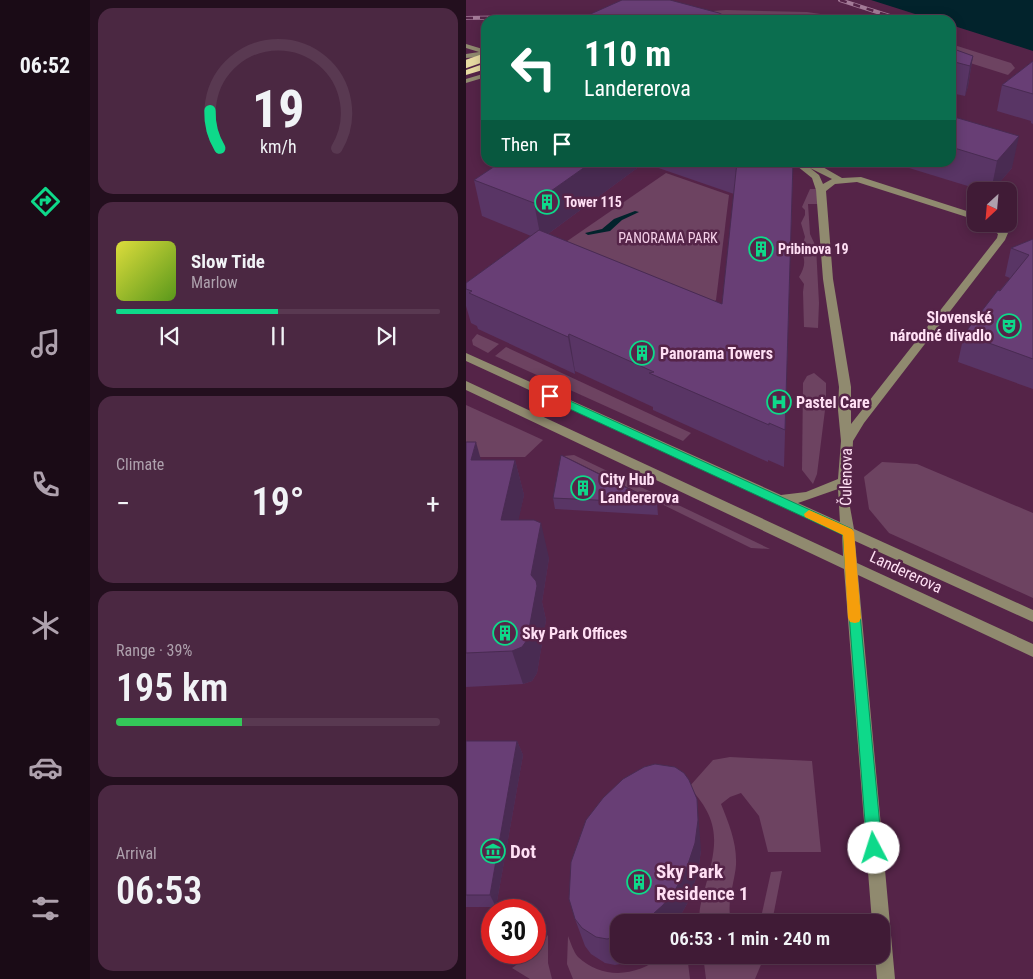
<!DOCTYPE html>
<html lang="en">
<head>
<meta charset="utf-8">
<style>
  :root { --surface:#401b36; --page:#4b2842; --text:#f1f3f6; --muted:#aea1ad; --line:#593951; --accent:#0ed98a }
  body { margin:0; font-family:"Roboto Condensed",sans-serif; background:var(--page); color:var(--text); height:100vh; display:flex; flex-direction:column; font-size:19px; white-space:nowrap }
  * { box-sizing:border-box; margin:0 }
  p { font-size:16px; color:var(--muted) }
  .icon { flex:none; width:28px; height:28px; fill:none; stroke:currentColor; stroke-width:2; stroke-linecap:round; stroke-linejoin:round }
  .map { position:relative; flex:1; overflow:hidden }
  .drawer { display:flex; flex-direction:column; gap:8px; padding:8px; background:#230f1e; width:376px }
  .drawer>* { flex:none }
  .banner { position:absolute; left:15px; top:15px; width:475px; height:152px; border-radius:15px; box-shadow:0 2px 12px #0003,0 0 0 1px var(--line); background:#0b6e4f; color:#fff; overflow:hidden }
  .needle { width:32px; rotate:206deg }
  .buttons { position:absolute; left:501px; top:182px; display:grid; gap:10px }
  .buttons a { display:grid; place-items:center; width:50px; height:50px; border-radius:10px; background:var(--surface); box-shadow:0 2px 12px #0003,0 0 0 1px var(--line); font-size:25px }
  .speed { position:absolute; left:15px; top:899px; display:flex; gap:10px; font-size:25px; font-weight:700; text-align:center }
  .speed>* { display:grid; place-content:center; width:65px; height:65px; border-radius:50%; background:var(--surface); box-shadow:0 2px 12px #0003,0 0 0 1px var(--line); line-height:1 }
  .speed .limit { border:8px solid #d22; background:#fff; color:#111 }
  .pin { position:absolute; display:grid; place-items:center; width:42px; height:42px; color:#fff; margin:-21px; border-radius:10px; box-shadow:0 2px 8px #0006 }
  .me { position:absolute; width:55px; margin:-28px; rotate:355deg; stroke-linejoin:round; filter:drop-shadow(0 0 4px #0008) }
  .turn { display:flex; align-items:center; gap:18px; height:105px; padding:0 20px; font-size:22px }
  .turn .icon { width:65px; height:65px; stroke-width:2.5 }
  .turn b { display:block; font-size:35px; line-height:42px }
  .then { display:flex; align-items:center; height:48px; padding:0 20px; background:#0003; gap:10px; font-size:19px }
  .big { font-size:38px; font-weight:600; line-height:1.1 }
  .drawer .card { flex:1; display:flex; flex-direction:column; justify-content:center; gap:8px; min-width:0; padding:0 18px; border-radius:15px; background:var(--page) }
  .drawer .dial { align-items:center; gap:0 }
  .dial svg { height:130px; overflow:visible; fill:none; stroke:var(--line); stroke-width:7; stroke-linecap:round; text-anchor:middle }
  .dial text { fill:var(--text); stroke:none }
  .song { display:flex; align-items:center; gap:15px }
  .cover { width:60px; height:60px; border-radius:8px; background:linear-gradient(135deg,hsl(60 70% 55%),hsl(90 70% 35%)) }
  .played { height:5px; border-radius:2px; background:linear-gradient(90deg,var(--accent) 50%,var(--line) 50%) }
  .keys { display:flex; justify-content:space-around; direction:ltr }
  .heat { display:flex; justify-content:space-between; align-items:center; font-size:28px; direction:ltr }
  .charge { height:8px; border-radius:4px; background:linear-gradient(90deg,#34c759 39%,var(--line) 0) }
  .trip { position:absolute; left:144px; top:914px; width:280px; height:50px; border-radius:15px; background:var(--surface); box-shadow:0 2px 12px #0003,0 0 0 1px var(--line); font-weight:600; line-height:50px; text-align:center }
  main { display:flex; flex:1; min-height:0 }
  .menu { display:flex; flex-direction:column; width:90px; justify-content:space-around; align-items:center; background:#1a0b16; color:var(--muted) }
  .menu .icon { width:35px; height:35px }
  .menu .selected { color:var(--accent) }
  .menu b { font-size:22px; color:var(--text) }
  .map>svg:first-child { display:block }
</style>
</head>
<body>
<main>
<nav class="menu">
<b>06:52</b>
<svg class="icon selected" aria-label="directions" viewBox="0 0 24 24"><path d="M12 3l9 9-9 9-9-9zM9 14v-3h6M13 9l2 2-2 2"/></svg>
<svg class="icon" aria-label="music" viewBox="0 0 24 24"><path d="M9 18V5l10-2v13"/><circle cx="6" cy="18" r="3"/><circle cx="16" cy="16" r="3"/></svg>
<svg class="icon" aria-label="phone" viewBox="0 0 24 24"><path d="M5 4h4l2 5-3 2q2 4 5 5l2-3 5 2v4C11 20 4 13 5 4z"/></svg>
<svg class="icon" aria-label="climate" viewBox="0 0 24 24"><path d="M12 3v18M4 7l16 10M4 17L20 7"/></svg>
<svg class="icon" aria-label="car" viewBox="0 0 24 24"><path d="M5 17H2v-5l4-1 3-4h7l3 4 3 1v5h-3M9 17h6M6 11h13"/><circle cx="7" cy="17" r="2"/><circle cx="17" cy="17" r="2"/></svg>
<svg class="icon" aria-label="filters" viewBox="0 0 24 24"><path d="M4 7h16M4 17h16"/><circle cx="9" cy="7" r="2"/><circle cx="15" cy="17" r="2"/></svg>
</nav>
<section class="drawer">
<div class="card dial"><svg viewBox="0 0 100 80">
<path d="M14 69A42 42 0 1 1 86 69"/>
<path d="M14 69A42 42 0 0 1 8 46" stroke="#0ed98a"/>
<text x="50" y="56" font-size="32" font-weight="700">19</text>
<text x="50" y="72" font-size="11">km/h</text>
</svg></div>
<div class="card">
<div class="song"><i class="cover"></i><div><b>Slow Tide</b><p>Marlow</p></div></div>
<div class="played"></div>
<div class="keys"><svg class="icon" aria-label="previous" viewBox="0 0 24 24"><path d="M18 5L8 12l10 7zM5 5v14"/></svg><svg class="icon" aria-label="pause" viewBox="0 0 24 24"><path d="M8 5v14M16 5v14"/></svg><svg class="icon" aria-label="next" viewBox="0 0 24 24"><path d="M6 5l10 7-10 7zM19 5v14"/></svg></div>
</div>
<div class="card"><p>Climate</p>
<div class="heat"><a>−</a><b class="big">19°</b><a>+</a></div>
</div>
<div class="card"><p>Range · 39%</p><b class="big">195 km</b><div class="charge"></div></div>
<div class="card"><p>Arrival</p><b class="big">06:53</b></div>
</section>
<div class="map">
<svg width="567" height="979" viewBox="0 0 567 979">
  <rect width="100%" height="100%" fill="#552448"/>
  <g fill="#6d4361">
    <path d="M260,10L341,12L395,20H192L205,14Z"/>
    <path d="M485,44L545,63L549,68L542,75L485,57Z"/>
    <path d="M200,173L263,195L250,300L242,308L94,246Z"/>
    <path d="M344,189H350L353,204H342L344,234L350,247L353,303L352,328L338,327L337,292L338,284L333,277C339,267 340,261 335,250L339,237L335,223L339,215V210L336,207Z"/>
    <path d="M11,334L33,344L22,353L7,345L6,340Z"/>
    <path d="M40,347L225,433L217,441L29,356Z"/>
    <path d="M348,373L360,383V402L351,474L347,484L336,470L337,383L341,376Z"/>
    <path d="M0,405L77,440L59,457H0Z"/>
    <path d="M108,455L304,549L285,548L98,456Z"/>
    <path d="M416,462L451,464L567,513V598L423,533L403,509L398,477Z"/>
    <path d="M264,757L346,761L355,852H302L293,816L275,793L264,797L255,804C263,824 271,843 270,865C269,881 259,907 266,922H234C232,910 236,900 239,888C251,845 256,822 223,787L247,760Z"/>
    <path d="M316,871L306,922H294L305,872Z"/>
    <path d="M82,935V963L86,979H64L46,968L69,952V950Z"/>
    <path d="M102,936C105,943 107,951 112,957C136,979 170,978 197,955H221L224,979H107L101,964Z"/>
    <path d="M237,955H299L289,979H240Z"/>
  </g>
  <g fill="#02232c">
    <path d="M405,0H567V51L485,25V20H468Z"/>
    <path d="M169,211L173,212L156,220L144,231L122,235L119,233L136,229L148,219Z"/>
  </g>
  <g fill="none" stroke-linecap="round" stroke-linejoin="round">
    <path stroke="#6e4062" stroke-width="8" stroke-dasharray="8 4" stroke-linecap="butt" d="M4,58L20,64"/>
    <g fill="#908a6f" fill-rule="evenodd">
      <path d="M0,44L20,50V56L0,58V54L13,52L0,48Z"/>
      <path d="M20,73V77L0,83V79Z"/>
      <path d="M326,162H343L355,166L376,178L395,177L510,214V220L391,182L369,184L360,191L367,279L385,387V424L531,238L532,234L519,224H530L542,233L539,240L398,423L387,441L384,507L388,529L567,610V622L389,541L391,563L567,644V657L392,575L429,979H411L409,955H415V922H406L378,569L0,390V381L377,556L376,534L0,361V353L315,495L340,492L372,479L375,441L372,410L373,387L357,279L350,190L346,178ZM344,168L366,179L357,184L353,175ZM372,489L374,522L332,503Z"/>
    </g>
    <path fill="#e7dba2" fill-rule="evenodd" d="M17,64H20V69L0,75V70Z"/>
    <g stroke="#a47b98" stroke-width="4">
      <g id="rail">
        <path d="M374,0L436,20"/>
        <path d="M0,18L65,17"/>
      </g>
    </g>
    <use href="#rail" stroke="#552448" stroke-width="2.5" stroke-dasharray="7" stroke-linecap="butt"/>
    <path stroke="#e7dba2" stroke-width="8" d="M0,64L20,57"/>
  </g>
  <g fill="#593565" fill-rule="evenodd">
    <path d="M485,48L507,56L502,86L499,96L485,93Z"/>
    <path d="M567,61V124L565,123V121L531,111L536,85Z"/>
    <path d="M485,116L546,168L526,191H518L430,164L427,165L419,162H485Z"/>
    <path d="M35,162H327L318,467L302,460V462L187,410V407L109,371V374L12,329L11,326L5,323L0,306V283L65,236L16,216L8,180ZM178,163L268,194L256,304L82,234Z"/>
    <path d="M567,239V389L492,362L498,334L544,278L539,276L545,248Z"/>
    <path d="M0,442L15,460H49L58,495L52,520L83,558L76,602L80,620L71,673L66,681L57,684L0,687Z"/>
    <path d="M87,498L191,503L192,515L89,509Z"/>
    <path d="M0,741H51L57,755L30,907H0Z"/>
    <path d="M235,850L232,872L222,902L213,918L152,922V955H174L160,963L149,965L139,963L125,954L119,946L109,919Z"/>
  </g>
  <g fill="#492b52">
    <path d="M507,56L502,86L499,96L504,66Z"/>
    <path d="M553,136L546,168L526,191H525L531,161Z"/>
    <path d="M126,162L178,163L75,239L68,203Z"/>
    <path d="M103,334L109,371V374L102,337Z"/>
    <path d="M10,442L20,478L5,460Z"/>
    <path d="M49,460L58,495L45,555L35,520Z"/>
    <path d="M75,523L83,558L76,602L80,620L71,673L66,681L57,684L46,651L65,575Z"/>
    <path d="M51,741L57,755L30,907L24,895Z"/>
    <path d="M231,799L235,850L232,872L222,902L213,918L210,922H178Z"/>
    <path d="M157,955H174L160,963Z"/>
  </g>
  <g fill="#683e75" stroke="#492b52">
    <path d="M156,0H204L253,13L267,20H111Z"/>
    <path d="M291,15L301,16L304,20H269Z"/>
    <path d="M485,48L507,56L504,66L485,61Z"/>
    <path d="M567,61V94L536,85Z"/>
    <path d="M485,116L553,136L531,161L485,147Z"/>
    <path d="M35,162H126L68,203L8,180Z"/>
    <path d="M271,162H327L319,430L303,423V425L183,373L188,372L103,334L102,337L3,293L6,291L0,289V283L73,230L256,304Z"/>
    <path d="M567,239V359L498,334L532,290L534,291L563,255L545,248Z"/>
    <path d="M0,442H10L5,460H49L35,520H68L75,523L65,575L70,581L71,586L61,640L56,647L46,651L0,653Z"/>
    <path d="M95,455L191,503L87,498Z"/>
    <path d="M0,741H51L24,895H0Z"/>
    <path d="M189,764L209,767L218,773L223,780L231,799L232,820L229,843L219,873L209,890L197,905L178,922H152V937L141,939L130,937L116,928L109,919L103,899L105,862L120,820L137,798L157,779L178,767Z"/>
  </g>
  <path fill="#0ed98a" stroke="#098d5a" d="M84,392L386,529L416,848L414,853L408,855L403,853L401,848L377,535L80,398L78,396Z"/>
  <path fill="#f59e0b" d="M343,510L386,529L388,532L395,618L393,622L389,623L384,622L382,618L377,535L339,517L338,514Z"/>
  <defs>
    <g id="building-ring" transform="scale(1.25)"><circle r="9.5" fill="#552448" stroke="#0ed98a" stroke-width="1.5"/><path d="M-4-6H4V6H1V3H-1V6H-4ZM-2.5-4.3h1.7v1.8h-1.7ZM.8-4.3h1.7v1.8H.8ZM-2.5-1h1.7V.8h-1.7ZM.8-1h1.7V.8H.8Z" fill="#0ed98a"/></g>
    <g id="theatre-ring" transform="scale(1.25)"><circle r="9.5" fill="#552448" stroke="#0ed98a" stroke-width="1.5"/><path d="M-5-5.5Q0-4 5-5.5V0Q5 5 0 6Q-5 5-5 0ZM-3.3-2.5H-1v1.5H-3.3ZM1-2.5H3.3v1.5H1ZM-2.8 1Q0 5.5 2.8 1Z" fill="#0ed98a"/></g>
    <g id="hospital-ring" transform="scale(1.25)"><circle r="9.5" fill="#552448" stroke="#0ed98a" stroke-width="1.5"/><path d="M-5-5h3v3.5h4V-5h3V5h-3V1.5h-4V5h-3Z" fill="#0ed98a"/></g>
    <g id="museum-ring" transform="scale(1.25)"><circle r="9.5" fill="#552448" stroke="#0ed98a" stroke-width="1.5"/><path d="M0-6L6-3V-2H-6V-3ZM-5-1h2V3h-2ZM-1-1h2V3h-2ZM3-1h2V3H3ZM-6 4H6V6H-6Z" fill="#0ed98a"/></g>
  </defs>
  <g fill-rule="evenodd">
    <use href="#building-ring" x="81" y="202"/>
    <use href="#building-ring" x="295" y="249"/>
    <use href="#theatre-ring" x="543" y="326"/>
    <use href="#building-ring" x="176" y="353"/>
    <use href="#hospital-ring" x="313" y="402"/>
    <use href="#building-ring" x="117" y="488"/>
    <use href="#building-ring" x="39" y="633"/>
    <use href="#museum-ring" x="27" y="851"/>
    <use href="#building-ring" x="173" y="882"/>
  </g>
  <g text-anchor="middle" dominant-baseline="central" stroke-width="5" stroke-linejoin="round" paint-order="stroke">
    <g font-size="14" font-weight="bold" fill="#ffdff4" stroke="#552448" text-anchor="start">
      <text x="98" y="202">Tower 115</text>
      <text x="312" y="249">Pribinova 19</text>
    </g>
    <g font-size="14" fill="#f5d0e9" stroke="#552448">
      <text x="202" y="238">PANORAMA PARK</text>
    </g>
    <g font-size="16" font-weight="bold" fill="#ffdff4" stroke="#552448" text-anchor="start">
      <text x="526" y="317" text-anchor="end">Slovenské<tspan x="526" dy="18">národné divadlo</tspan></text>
      <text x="194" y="353">Panorama Towers</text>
      <text x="330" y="402">Pastel Care</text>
      <text x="134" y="479">City Hub<tspan x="134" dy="18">Landererova</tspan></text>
      <text x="56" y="633">Sky Park Offices</text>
    </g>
    <g font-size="16" fill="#ffdff4" stroke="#552448">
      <text transform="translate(380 477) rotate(-89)">Čulenova</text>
      <text transform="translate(440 572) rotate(25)">Landererova</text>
    </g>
    <g font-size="19" font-weight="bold" fill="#ffdff4" stroke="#552448" text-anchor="start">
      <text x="44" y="851">Dot</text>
      <text x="190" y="871">Sky Park<tspan x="190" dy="22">Residence 1</tspan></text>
    </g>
  </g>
</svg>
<div class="buttons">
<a><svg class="needle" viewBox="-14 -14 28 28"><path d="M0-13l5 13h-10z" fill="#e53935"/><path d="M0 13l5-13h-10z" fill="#aea1ad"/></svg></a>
</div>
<div class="speed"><div class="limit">30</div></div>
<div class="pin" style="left:84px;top:396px;background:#d93025"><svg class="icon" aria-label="arrive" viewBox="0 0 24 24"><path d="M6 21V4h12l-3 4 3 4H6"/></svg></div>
<svg class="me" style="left:408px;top:848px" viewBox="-20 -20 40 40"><circle r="19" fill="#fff"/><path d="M0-13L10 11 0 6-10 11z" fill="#0ed98a"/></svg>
<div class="trip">06:53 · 1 min · 240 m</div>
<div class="banner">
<div class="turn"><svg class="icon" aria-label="left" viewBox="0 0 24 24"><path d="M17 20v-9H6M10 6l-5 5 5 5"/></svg><div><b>110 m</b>Landererova</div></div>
<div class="then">Then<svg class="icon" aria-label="arrive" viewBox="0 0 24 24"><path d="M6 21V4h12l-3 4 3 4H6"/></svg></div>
</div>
</div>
</main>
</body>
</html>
